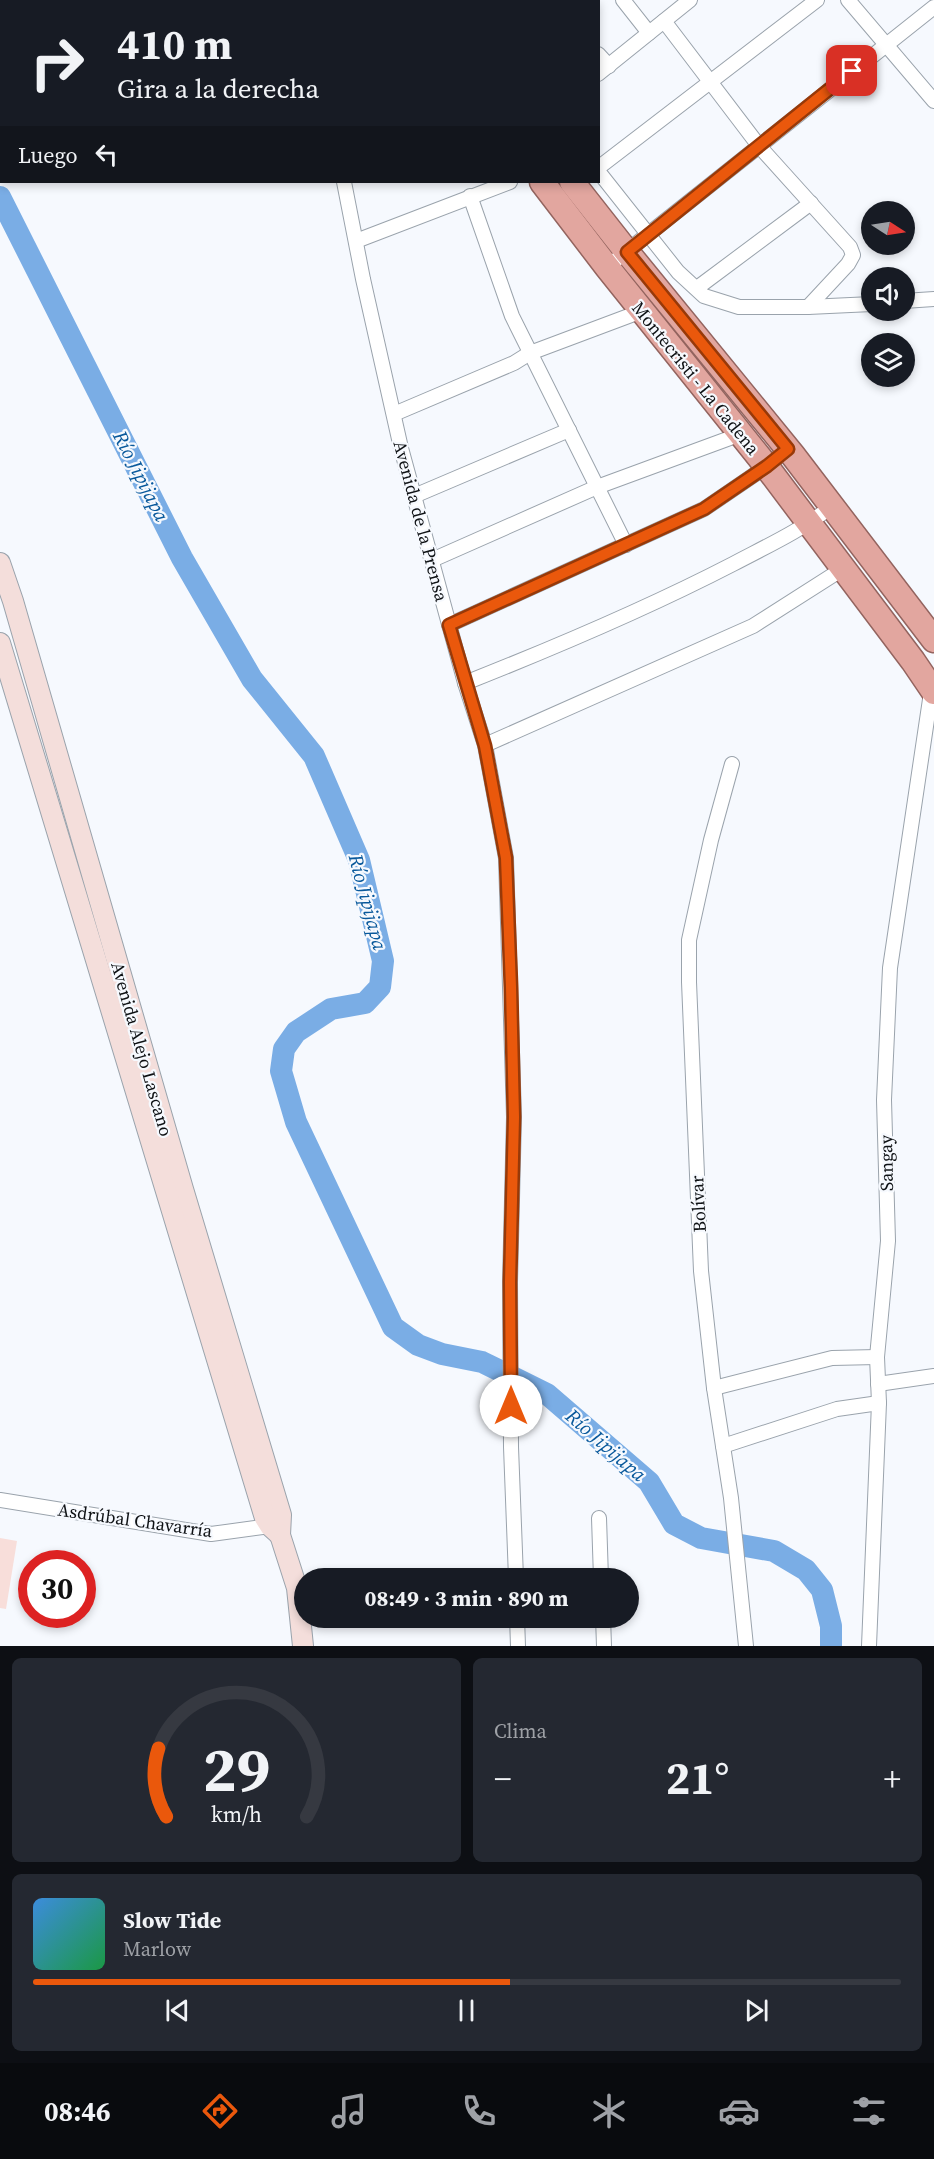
<!DOCTYPE html>
<html lang="es">
<head>
<meta charset="utf-8">
<style>
  :root { --surface:#171b24; --page:#242831; --text:#f1f3f6; --muted:#9ea1a6; --line:#363941; --accent:#ea580c }
  body { margin:0; font-family:"Source Serif 4",serif; background:var(--page); color:var(--text); height:100vh; display:flex; flex-direction:column; font-size:22px; white-space:nowrap }
  * { box-sizing:border-box; margin:0 }
  p { font-size:20px; color:var(--muted) }
  .icon { flex:none; width:33px; height:33px; fill:none; stroke:currentColor; stroke-width:2; stroke-linecap:round; stroke-linejoin:round }
  .map { position:relative; height:1646px; overflow:hidden }
  .sheet { display:flex; flex-direction:column; gap:12px; padding:12px; background:#0d0f14; flex:1 }
  .sheet>* { flex:none }
  .top-card { position:absolute; left:0px; top:0px; width:600px; height:183px; box-shadow:0 3px 9px #0003; background:#171b24; color:var(--text); overflow:hidden }
  .needle { width:39px; rotate:102deg }
  .controls { position:absolute; left:861px; top:201px; display:grid; gap:12px }
  .controls a { display:grid; place-items:center; width:54px; height:54px; border-radius:50%; background:var(--surface); box-shadow:0 3px 9px #0003; font-size:30px }
  .speed { position:absolute; left:18px; top:1550px; display:flex; gap:12px; font-size:30px; font-weight:700; text-align:center }
  .speed>* { display:grid; place-content:center; width:78px; height:78px; border-radius:50%; background:var(--surface); box-shadow:0 3px 9px #0003; line-height:1 }
  .speed .limit { border:9px solid #d22; background:#fff; color:#111 }
  .pin { position:absolute; display:grid; place-items:center; width:51px; height:51px; color:#fff; margin:-26px; border-radius:12px; box-shadow:0 3px 9px #0006 }
  .me { position:absolute; width:66px; margin:-33px; rotate:0deg; stroke-linejoin:round; filter:drop-shadow(0 0 4px #0008) }
  .turn { display:flex; align-items:center; gap:21px; height:126px; padding:0 18px; font-size:27px }
  .turn .icon { width:78px; height:78px; stroke-width:2.5 }
  .turn b { display:block; font-size:42px; line-height:51px }
  .then { display:flex; align-items:center; height:57px; padding:0 18px; background:#0003; gap:12px; font-size:22px }
  .big { font-size:45px; font-weight:700; line-height:1.1 }
  .sheet .tile { flex:1; display:flex; flex-direction:column; justify-content:center; gap:9px; min-width:0; padding:0 21px; border-radius:9px; background:var(--page) }
  .sheet .dial { align-items:center; gap:0 }
  .dial svg { height:156px; overflow:visible; fill:none; stroke:var(--line); stroke-width:7; stroke-linecap:round; text-anchor:middle }
  .dial text { fill:var(--text); stroke:none }
  .song { display:flex; align-items:center; gap:18px }
  .cover { width:72px; height:72px; border-radius:9px; background:linear-gradient(135deg,hsl(210 70% 55%),hsl(140 70% 35%)) }
  .played { height:6px; border-radius:3px; background:linear-gradient(90deg,var(--accent) 55%,var(--line) 55%) }
  .keys { display:flex; justify-content:space-around; direction:ltr }
  .heat { display:flex; justify-content:space-between; align-items:center; font-size:33px; direction:ltr }
  .sheet .tiles { flex:1; display:grid; gap:12px; grid-template-columns:1fr 1fr }
  .tile:last-child { grid-column:span 2 }
  .trip { position:absolute; left:294px; top:1568px; width:345px; height:60px; border-radius:30px; background:var(--surface); box-shadow:0 3px 9px #0003; font-weight:700; line-height:60px; text-align:center }
  .menu { display:flex; height:96px; justify-content:space-around; align-items:center; background:#090b0e; color:var(--muted) }
  .menu .icon { width:42px; height:42px }
  .menu .on { color:var(--accent) }
  .menu b { font-size:27px; color:var(--text) }
  .map>svg:first-child { display:block }
</style>
</head>
<body>
<div class="map">
<svg width="934" height="1646" viewBox="0 0 934 1646">
  <rect width="100%" height="100%" fill="#f6f9fe"/>
  <path fill="#f8deda" d="M0,1538L17,1541L6,1609L0,1608Z"/>
  <g fill="none" stroke-linecap="round" stroke-linejoin="round">
    <path stroke="#7aade5" stroke-width="22" d="M0,197L182,558L252,679L314,756L359,860L383,961L380,987L365,1003L331,1009L296,1032L284,1049L281,1071L296,1122L393,1327L418,1345L442,1354L482,1362L547,1394L649,1482L674,1524L701,1538L774,1551L806,1570L822,1590L831,1626V1646"/>
    <g stroke="#9aa3ac" stroke-width="16">
      <g id="minor">
        <path d="M314,0L315,2"/>
        <path d="M459,0L461,2"/>
        <path d="M553,0L555,2"/>
        <path d="M623,0L649,33"/>
        <path d="M848,0L934,101"/>
        <path d="M531,2L533,0"/>
        <path d="M664,21L759,146L850,247L853,255L848,264L808,307"/>
        <path d="M598,54L609,66"/>
        <path d="M598,74L690,0"/>
        <path d="M598,168L817,0"/>
        <path d="M598,171L678,272L704,296L739,307H808L872,304"/>
        <path d="M344,182L363,279L401,448L465,683L485,745L506,858L514,1117L510,1282L511,1447L516,1578"/>
        <path d="M470,196L512,316L626,545"/>
        <path d="M356,241L510,182"/>
        <path d="M607,267L934,7"/>
        <path d="M697,288L811,203"/>
        <path d="M904,301L934,299"/>
        <path d="M394,414L514,363L530,353L642,311"/>
        <path d="M414,496L569,430"/>
        <path d="M432,560L597,487L741,434"/>
        <path d="M449,625L704,509L767,466L788,449"/>
        <path d="M465,683C556,647 646,609 733,564C767,546 802,530 832,506"/>
        <path d="M485,745L753,626L844,568"/>
        <path d="M732,764L711,840L689,940V982L701,1271L714,1388L731,1498L746,1646"/>
        <path d="M878,1384L934,1376"/>
        <path d="M714,1388L832,1358L877,1357"/>
        <path d="M723,1446L837,1409L879,1403"/>
        <path d="M0,1500L211,1534L270,1526"/>
        <path d="M599,1518L601,1578"/>
        <path d="M517,1617L518,1646"/>
        <path d="M603,1617L604,1646"/>
        <path d="M869,1646L879,1403L877,1357L888,1241L884,1100L890,968L932,686"/>
      </g>
    </g>
    <g stroke="#9aa3ac" stroke-width="22">
      <g id="secondary">
        <path d="M0,563L13,601L183,1189L281,1515L280,1535L297,1588L303,1646"/>
        <path d="M0,643L265,1518L270,1526L280,1535"/>
      </g>
    </g>
    <g stroke="#93645f" stroke-width="27">
      <g id="trunk">
        <path d="M369,0L371,2"/>
        <path d="M421,0L423,2"/>
        <path d="M542,182L607,267L760,458L913,661L934,692"/>
        <path d="M572,182L627,252L792,454L934,640"/>
      </g>
    </g>
    <use href="#minor" stroke="#fff" stroke-width="14"/>
    <use href="#secondary" stroke="#f4dedb" stroke-width="20"/>
    <use href="#trunk" stroke="#e2a69f" stroke-width="24"/>
  </g>
  <g fill="none" stroke-linecap="round" stroke-linejoin="round">
    <g stroke="#983908" stroke-width="15">
      <path id="route" d="M511,1406L510,1282L514,1117L511,987L506,858L485,746L449,625L704,509L767,466L788,449L627,252L852,71"/>
    </g>
    <use href="#route" stroke="#ea580c" stroke-width="10"/>
  </g>
  <g text-anchor="middle" dominant-baseline="central" stroke-width="4.5" stroke-linejoin="round" paint-order="stroke">
    <g font-size="18" fill="#0e1114" stroke="#f6f9fe">
      <text transform="translate(696 378) rotate(51)">Montecristi - La Cadena</text>
      <text transform="translate(421 521) rotate(75)">Avenida de la Prensa</text>
      <text transform="translate(142 1049) rotate(74)">Avenida Alejo Lascano</text>
      <text transform="translate(886 1163) rotate(-91)">Sangay</text>
      <text transform="translate(698 1204) rotate(-93)">Bolívar</text>
      <text transform="translate(135 1520) rotate(8)">Asdrúbal Chavarría</text>
    </g>
    <g font-size="20" font-style="italic" fill="#08589b" stroke="#f6f9fe">
      <text transform="translate(141 476) rotate(63)">Río Jipijapa</text>
      <text transform="translate(368 902) rotate(75)">Río Jipijapa</text>
      <text transform="translate(606 1445) rotate(41)">Río Jipijapa</text>
    </g>
  </g>
</svg>
<div class="controls">
<a><svg class="needle" viewBox="-14 -14 28 28"><path d="M0-13l5 13h-10z" fill="#e53935"/><path d="M0 13l5-13h-10z" fill="#9ea1a6"/></svg></a>
<a><svg class="icon" aria-label="sound" viewBox="0 0 24 24"><path d="M4 9h4l5-4v14l-5-4H4zM17 9q2 3 0 6"/></svg></a>
<a><svg class="icon" aria-label="layers" viewBox="0 0 24 24"><path d="M12 4l9 5-9 5-9-5zM3 14l9 5 9-5"/></svg></a>
</div>
<div class="speed"><div class="limit">30</div></div>
<div class="pin" style="left:852px;top:71px;background:#d93025"><svg class="icon" aria-label="arrive" viewBox="0 0 24 24"><path d="M6 21V4h12l-3 4 3 4H6"/></svg></div>
<svg class="me" style="left:511px;top:1406px" viewBox="-20 -20 40 40"><circle r="19" fill="#fff"/><path d="M0-13L10 11 0 6-10 11z" fill="#ea580c"/></svg>
<div class="trip">08:49 · 3 min · 890 m</div>
<div class="top-card">
<div class="turn"><svg class="icon" aria-label="right" viewBox="0 0 24 24"><path d="M7 20v-9h11M14 6l5 5-5 5"/></svg><div><b>410 m</b>Gira a la derecha</div></div>
<div class="then">Luego<svg class="icon" aria-label="left" viewBox="0 0 24 24"><path d="M17 20v-9H6M10 6l-5 5 5 5"/></svg></div>
</div>
</div>
<section class="sheet">
<div class="tiles">
<div class="tile dial"><svg viewBox="0 0 100 80">
<path d="M14 69A42 42 0 1 1 86 69"/>
<path d="M14 69A42 42 0 0 1 10 34" stroke="#ea580c"/>
<text x="50" y="56" font-size="32" font-weight="700">29</text>
<text x="50" y="72" font-size="11">km/h</text>
</svg></div>
<div class="tile"><p>Clima</p>
<div class="heat"><a>−</a><b class="big">21°</b><a>+</a></div>
</div>
<div class="tile">
<div class="song"><i class="cover"></i><div><b>Slow Tide</b><p>Marlow</p></div></div>
<div class="played"></div>
<div class="keys"><svg class="icon" aria-label="previous" viewBox="0 0 24 24"><path d="M18 5L8 12l10 7zM5 5v14"/></svg><svg class="icon" aria-label="pause" viewBox="0 0 24 24"><path d="M8 5v14M16 5v14"/></svg><svg class="icon" aria-label="next" viewBox="0 0 24 24"><path d="M6 5l10 7-10 7zM19 5v14"/></svg></div>
</div>
</div>
</section>
<nav class="menu">
<b>08:46</b>
<svg class="icon on" aria-label="directions" viewBox="0 0 24 24"><path d="M12 3l9 9-9 9-9-9zM9 14v-3h6M13 9l2 2-2 2"/></svg>
<svg class="icon" aria-label="music" viewBox="0 0 24 24"><path d="M9 18V5l10-2v13"/><circle cx="6" cy="18" r="3"/><circle cx="16" cy="16" r="3"/></svg>
<svg class="icon" aria-label="phone" viewBox="0 0 24 24"><path d="M5 4h4l2 5-3 2q2 4 5 5l2-3 5 2v4C11 20 4 13 5 4z"/></svg>
<svg class="icon" aria-label="climate" viewBox="0 0 24 24"><path d="M12 3v18M4 7l16 10M4 17L20 7"/></svg>
<svg class="icon" aria-label="car" viewBox="0 0 24 24"><path d="M5 17H2v-5l4-1 3-4h7l3 4 3 1v5h-3M9 17h6M6 11h13"/><circle cx="7" cy="17" r="2"/><circle cx="17" cy="17" r="2"/></svg>
<svg class="icon" aria-label="filters" viewBox="0 0 24 24"><path d="M4 7h16M4 17h16"/><circle cx="9" cy="7" r="2"/><circle cx="15" cy="17" r="2"/></svg>
</nav>
</body>
</html>
